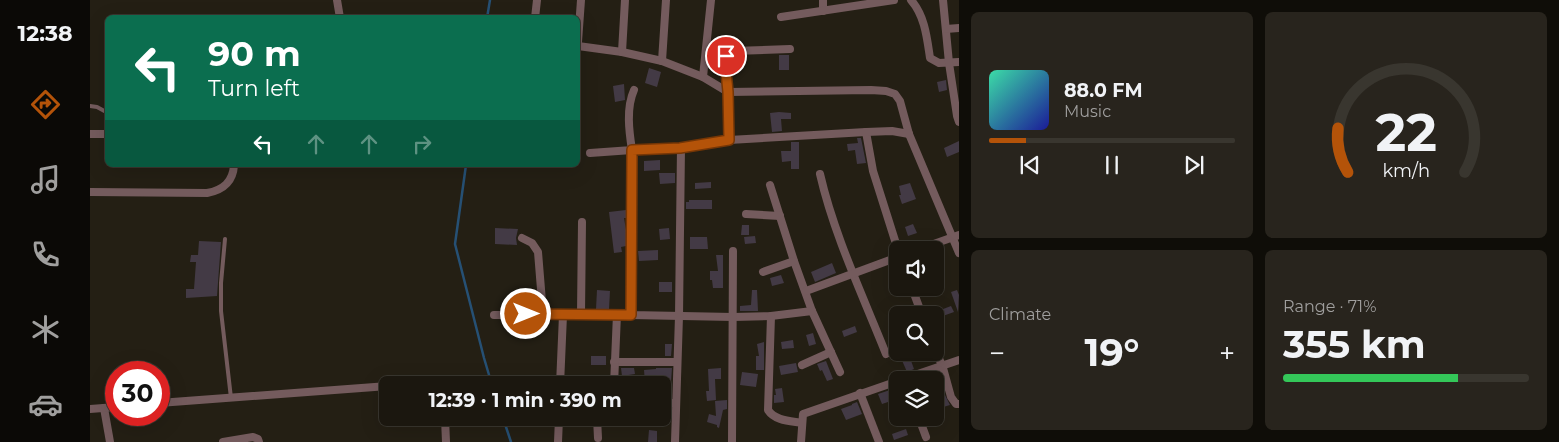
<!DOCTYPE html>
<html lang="en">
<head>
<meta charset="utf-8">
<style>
  :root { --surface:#1b170f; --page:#28241d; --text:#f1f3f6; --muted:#a09f9e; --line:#39362f; --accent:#b45309 }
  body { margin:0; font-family:Montserrat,sans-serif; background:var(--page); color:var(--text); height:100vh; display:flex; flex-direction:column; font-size:19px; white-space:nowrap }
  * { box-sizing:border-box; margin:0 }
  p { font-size:16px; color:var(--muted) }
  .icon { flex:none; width:28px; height:28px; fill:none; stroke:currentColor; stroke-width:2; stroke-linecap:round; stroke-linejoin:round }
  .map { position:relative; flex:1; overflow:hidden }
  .details { display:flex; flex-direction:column; gap:12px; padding:12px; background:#0f0d08; width:600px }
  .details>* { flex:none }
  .hud { position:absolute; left:15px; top:15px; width:475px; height:152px; border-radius:8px; box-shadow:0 5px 20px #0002,0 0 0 1px var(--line); background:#0b6e4f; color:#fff; overflow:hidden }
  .tools { position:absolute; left:799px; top:241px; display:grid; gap:10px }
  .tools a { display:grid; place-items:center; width:55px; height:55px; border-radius:8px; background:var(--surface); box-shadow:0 5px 20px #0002,0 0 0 1px var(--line); font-size:25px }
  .speed { position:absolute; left:15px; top:361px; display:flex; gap:10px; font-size:25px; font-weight:700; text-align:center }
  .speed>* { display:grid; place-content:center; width:65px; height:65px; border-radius:50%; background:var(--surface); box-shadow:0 5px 20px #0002,0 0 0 1px var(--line); line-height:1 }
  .speed .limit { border:8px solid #d22; background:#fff; color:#111 }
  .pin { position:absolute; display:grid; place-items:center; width:42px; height:42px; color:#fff; margin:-21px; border:2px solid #fff; border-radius:50%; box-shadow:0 1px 5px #0007 }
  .me { position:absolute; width:55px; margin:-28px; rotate:90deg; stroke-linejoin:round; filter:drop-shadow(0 0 4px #0008) }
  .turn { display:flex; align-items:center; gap:18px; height:105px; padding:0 20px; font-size:22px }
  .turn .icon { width:65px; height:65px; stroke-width:2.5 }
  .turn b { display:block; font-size:35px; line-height:42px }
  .lanes { display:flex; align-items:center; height:48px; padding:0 20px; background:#0003; justify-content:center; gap:25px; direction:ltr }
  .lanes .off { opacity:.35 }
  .big { font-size:38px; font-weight:700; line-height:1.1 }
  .details .widget { flex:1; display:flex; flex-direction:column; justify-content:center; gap:8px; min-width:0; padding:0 18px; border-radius:8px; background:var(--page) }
  .details .dial { align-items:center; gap:0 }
  .dial svg { height:130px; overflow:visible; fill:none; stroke:var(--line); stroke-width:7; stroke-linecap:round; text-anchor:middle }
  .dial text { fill:var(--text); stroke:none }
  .song { display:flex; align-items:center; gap:15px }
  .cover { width:60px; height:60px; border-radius:8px; background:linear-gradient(135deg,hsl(160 70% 55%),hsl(240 70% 35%)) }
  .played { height:5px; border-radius:2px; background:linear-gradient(90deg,var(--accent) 15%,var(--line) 15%) }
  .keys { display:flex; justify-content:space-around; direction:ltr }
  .heat { display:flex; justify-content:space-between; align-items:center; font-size:28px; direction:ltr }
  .charge { height:8px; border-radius:4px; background:linear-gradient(90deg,#34c759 71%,var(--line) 0) }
  .details .tiles { flex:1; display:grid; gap:12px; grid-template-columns:repeat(2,1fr) }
  .trip { position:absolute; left:289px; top:376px; width:292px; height:50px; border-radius:8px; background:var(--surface); box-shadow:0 5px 20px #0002,0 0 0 1px var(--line); font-weight:700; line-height:50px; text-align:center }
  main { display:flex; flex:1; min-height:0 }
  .tab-bar { display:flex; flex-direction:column; width:90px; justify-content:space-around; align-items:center; background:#0b0906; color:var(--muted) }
  .tab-bar .icon { width:35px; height:35px }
  .tab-bar .selected { color:var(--accent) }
  .tab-bar b { font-size:22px; color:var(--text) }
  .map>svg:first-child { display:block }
</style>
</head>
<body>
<main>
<nav class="tab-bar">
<b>12:38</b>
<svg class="icon selected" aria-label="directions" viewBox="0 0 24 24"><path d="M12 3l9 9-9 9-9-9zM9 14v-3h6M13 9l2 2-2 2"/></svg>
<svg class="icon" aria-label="music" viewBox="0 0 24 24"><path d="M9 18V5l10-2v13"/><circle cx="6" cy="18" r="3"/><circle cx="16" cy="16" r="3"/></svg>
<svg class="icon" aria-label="phone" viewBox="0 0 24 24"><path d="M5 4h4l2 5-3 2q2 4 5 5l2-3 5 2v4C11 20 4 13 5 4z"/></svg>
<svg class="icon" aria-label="climate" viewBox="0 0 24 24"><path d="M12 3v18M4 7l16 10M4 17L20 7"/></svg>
<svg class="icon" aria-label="car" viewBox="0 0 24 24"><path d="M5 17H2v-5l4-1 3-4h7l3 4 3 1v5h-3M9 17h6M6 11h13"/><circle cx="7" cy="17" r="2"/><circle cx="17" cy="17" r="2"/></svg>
</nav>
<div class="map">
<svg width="869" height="442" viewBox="0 0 869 442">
  <rect width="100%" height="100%" fill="#241f14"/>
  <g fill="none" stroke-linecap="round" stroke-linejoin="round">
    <g stroke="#265074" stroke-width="2.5">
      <path d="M397,18L400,0"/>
      <path d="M376,165L365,244L394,358L402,385"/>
      <path d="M413,418L421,442"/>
    </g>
  </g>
  <g fill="#433a45">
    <rect x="689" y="55" width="10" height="15"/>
    <path d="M559,68L571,72L567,87L555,83Z"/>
    <path d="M856,80L857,90L849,92L847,82Z"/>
    <path d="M534,84L535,100L525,102L523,86Z"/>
    <path d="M689,112L701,113V119H691L692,131L682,132L680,113Z"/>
    <path d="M767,138H771L776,163L767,164L765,150L758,151L757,144L768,143Z"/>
    <path d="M869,141V152L857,157L854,148Z"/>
    <path d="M701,142H709V169H701V161L692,162L691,151H701Z"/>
    <path d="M570,160V170L554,171V161Z"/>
    <path d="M569,173H585V183L570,184Z"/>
    <path d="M621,182V188L605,189V183Z"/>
    <path d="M820,183L826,199L812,204L809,195H811L809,186Z"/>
    <path d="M599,200H622V209H596V202H599Z"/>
    <path d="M536,210V218H534L536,230V246L531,247L532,252L524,253L519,212Z"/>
    <path d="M823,224L827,233L818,236L815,227Z"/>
    <path d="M652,225H659V235H651Z"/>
    <path d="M405,228L428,229L426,238L427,245L405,244Z"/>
    <path d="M579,228L580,239L570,240L569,229Z"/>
    <path d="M665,236L666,243L655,244L654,237Z"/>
    <path d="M600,237H617L618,249H600Z"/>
    <path d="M109,241L131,242L127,296L96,298V289H104L106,262H100L101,255H108Z"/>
    <path d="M568,250V260L549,261L548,251Z"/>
    <path d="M626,255H633V288H623L622,280H620V271H628Z"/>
    <path d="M742,263L746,273L725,282L721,272Z"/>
    <path d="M691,275L694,283L682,286L680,278Z"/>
    <rect x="569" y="282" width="13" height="10"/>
    <path d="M507,290L520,291L519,309H506Z"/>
    <path d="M662,290H667L668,311H650V306L661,305Z"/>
    <path d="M867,290L869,295L868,312L861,292Z"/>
    <path d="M861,306L864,312L850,317L848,311Z"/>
    <path d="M765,326L767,332L754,337L752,331Z"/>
    <path d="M723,333L726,344L719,346L716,335Z"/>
    <path d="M703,340L704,348L692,349L691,342Z"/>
    <path d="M674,342V370H666V356H669L667,344Z"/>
    <path d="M575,344H582L581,356H575Z"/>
    <path d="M819,355L824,369L817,372L811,358Z"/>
    <rect x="501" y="356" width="15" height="9"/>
    <path d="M736,361L743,379L737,381L732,370L730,371L727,364Z"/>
    <path d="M706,363L708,372L691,375L689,366Z"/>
    <path d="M531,368H544L545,374L532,376Z"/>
    <path d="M566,368H582L581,382H578L579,397H572V382L555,383L554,370L566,369Z"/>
    <path d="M631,368V379H625L626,400L617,401L616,391H619L618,369Z"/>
    <path d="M652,372L668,374L666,387L650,385Z"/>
    <path d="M692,388L694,402L684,403V395H686L685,389Z"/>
    <path d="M800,390L804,400L792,404L788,394Z"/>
    <path d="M855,395L860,405L850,408L847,397Z"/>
    <path d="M637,400V409L633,410L629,428L627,427V425L617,422L619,414L626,416L625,401Z"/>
    <path d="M767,402L772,414L756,420L751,409L762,405V404Z"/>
    <path d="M816,429L818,435L804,440L802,434Z"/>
    <path d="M559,430L567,431V442H558Z"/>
  </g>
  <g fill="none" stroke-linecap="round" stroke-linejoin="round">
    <g stroke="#745b5d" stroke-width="4">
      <path d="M0,106L7,107L18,113"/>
      <path d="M135,239L131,283V311L141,398"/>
    </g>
    <g stroke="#745b5d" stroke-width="8">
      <path d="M247,0L250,18"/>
      <path d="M821,0C835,16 837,38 840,58L849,63L869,62"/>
      <path d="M853,0L859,63L867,116L869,122"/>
      <path d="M733,11V0"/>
      <path d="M691,17L804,0"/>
      <path d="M445,18L447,0"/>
      <path d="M856,29L869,28"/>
      <path d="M488,42L491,0"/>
      <path d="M488,46L532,52L572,61L613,77L638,92L781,90L796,91L805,94L810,101L819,134L869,253"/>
      <path d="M532,52L535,0"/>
      <path d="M572,61L576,0"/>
      <path d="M613,77L621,0"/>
      <path d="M776,132L783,171L808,250"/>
      <path d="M0,134H18"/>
      <path d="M639,140L638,92L635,61L636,56L643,51L700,49"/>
      <path d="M500,153L542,150C539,131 536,108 544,90"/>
      <path d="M730,174C744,235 773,296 796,354"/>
      <path d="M680,185L704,261L722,311L750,372"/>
      <path d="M0,192L117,193C133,190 143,182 144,165"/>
      <path d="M656,214L690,216"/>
      <path d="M432,238L442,243L448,252L453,314"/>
      <path d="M827,250L869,235"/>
      <path d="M673,272L704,261"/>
      <path d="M822,288L832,315"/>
      <path d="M716,291L808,257"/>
      <path d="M722,311L681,316L643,317L541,315L542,150L591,147L639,140L776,132L802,131L819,134"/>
      <path d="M491,314L492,222"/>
      <path d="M404,315H541"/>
      <path d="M681,316L678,410C685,421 701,421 712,423"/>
      <path d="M845,349L853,368L861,397L866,404H869"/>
      <path d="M524,362H587"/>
      <path d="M712,365L741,352"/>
      <path d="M810,380L869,360"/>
      <path d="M309,385L347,384L349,385"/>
      <path d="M470,385L473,315"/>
      <path d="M524,385L527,314"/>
      <path d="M770,393L789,442"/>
      <path d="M69,403L298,386"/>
      <path d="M572,403H586"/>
      <path d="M14,408L20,442"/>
      <path d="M0,409L26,407"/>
      <path d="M355,418L356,442"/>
      <path d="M507,418L508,438"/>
      <path d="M829,418L836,437"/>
      <path d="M133,442L163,437L168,439L169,442"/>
      <path d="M468,442L469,418"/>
      <path d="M585,442L589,316L591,147"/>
      <path d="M642,442L643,251"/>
      <path d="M711,442L713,414L808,381"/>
    </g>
  </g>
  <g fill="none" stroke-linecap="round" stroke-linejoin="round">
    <g stroke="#753606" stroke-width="12">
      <path id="route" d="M436,314L541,315L542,150L590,148L639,140L638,92L635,61L636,56"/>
    </g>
    <use href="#route" stroke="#b45309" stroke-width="9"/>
  </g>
</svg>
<div class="tools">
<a><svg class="icon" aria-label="sound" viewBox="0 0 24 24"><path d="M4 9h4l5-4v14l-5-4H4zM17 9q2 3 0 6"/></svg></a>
<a><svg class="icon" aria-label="search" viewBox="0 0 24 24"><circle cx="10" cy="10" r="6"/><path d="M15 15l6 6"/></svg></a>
<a><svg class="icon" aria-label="layers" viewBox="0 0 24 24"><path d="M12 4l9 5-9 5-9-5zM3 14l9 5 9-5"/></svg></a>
</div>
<div class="speed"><div class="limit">30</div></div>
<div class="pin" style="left:636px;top:56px;background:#d93025"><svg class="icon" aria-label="arrive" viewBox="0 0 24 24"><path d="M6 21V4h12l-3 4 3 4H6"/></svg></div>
<svg class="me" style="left:436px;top:314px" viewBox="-20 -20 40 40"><circle r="17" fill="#b45309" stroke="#fff" stroke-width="3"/><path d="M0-11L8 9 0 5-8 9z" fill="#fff"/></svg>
<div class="trip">12:39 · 1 min · 390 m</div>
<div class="hud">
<div class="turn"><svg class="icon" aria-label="left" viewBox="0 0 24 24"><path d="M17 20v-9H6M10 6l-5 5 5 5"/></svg><div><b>90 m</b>Turn left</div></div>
<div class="lanes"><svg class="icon" aria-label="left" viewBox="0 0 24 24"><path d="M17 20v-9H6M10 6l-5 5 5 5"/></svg><svg class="icon off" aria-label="ahead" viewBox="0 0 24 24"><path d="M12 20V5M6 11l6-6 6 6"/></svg><svg class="icon off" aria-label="ahead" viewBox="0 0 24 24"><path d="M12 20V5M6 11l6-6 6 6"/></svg><svg class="icon off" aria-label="right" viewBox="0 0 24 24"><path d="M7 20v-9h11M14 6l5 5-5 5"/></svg></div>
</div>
</div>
<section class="details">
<div class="tiles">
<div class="widget">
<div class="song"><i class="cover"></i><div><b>88.0 FM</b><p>Music</p></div></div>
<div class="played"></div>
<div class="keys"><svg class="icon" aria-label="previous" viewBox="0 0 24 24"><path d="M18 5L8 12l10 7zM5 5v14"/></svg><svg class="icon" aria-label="pause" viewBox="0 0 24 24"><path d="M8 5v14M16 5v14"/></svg><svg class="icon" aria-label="next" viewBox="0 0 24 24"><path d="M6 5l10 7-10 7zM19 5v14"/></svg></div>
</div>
<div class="widget dial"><svg viewBox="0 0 100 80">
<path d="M14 69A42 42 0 1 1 86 69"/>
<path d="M14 69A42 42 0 0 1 8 42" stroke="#b45309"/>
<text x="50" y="56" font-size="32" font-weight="700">22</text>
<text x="50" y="72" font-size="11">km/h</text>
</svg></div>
<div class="widget"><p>Climate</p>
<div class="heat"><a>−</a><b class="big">19°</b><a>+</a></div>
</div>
<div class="widget"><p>Range · 71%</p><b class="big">355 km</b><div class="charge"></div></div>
</div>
</section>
</main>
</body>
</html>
